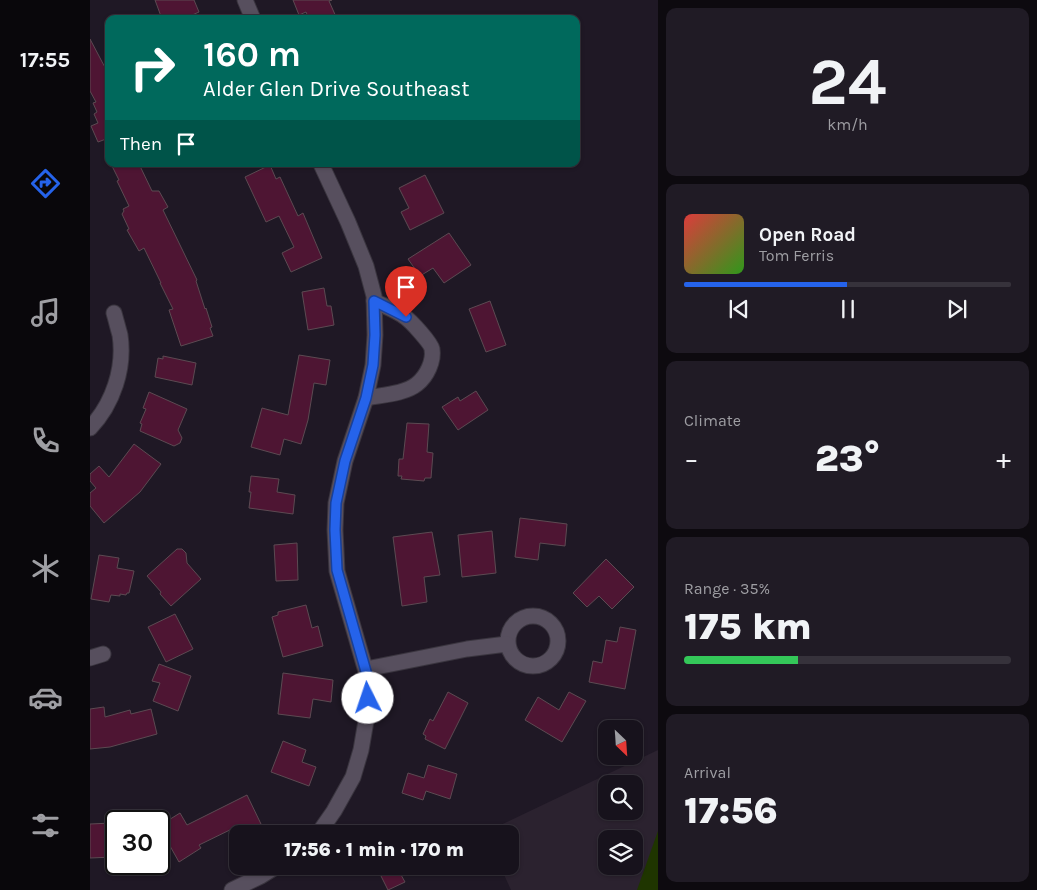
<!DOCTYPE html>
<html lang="en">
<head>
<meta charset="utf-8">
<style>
  :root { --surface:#17121c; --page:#201b25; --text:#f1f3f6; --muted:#9e9ea3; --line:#36323b; --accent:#2563eb }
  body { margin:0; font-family:Karla,sans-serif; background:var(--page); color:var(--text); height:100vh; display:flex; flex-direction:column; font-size:19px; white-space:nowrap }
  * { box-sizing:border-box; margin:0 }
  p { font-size:16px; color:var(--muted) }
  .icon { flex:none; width:28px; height:28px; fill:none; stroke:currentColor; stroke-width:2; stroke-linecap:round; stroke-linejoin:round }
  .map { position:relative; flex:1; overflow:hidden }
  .drawer { display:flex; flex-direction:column; gap:8px; padding:8px; background:#0d0a0f; width:379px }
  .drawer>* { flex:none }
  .top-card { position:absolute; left:15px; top:15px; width:475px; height:152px; border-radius:10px; box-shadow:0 1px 4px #0004,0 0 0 1px var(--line); background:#00695c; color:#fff; overflow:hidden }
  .needle { width:32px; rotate:155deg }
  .buttons { position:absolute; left:508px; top:720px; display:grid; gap:10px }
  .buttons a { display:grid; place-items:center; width:45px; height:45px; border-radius:10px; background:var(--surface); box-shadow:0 1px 4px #0004,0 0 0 1px var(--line); font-size:25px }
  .speed { position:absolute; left:15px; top:810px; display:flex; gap:10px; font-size:25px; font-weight:700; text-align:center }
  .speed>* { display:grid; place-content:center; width:65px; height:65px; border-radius:50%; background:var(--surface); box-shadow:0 1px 4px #0004,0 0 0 1px var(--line); line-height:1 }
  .speed .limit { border:2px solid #111; border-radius:8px; background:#fff; color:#111 }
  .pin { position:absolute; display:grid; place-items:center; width:42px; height:42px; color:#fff; margin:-51px -21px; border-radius:50% 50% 50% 0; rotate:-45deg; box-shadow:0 0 5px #0007 }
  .pin .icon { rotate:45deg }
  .me { position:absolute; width:55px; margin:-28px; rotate:356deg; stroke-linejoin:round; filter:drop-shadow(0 0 4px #0008) }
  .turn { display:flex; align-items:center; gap:18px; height:105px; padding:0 15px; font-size:22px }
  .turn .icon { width:65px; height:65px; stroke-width:2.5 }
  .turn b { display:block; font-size:35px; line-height:42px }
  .then { display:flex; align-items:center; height:48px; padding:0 15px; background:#0003; gap:10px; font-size:19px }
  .big { font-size:38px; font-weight:800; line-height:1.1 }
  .drawer .widget { flex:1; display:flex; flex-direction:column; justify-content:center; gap:8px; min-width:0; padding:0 18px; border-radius:10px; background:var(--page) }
  .drawer .dial { align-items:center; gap:0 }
  .dial b { font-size:65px; line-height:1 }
  .song { display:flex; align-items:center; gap:15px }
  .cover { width:60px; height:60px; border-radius:8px; background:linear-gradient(135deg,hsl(0 70% 55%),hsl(110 70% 35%)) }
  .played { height:5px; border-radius:2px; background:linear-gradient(90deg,var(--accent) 50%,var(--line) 50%) }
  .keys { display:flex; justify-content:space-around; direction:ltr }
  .heat { display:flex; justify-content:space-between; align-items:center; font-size:28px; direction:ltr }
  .charge { height:8px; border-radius:4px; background:linear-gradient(90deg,#34c759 35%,var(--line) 0) }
  .trip { position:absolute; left:139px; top:825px; width:290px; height:50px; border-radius:10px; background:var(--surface); box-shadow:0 1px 4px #0004,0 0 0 1px var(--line); font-weight:800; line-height:50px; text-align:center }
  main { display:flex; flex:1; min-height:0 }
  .tabs { display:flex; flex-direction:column; width:90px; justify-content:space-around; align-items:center; background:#09070b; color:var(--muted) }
  .tabs .icon { width:35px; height:35px }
  .tabs .active { color:var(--accent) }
  .tabs b { font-size:22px; color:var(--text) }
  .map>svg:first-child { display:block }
</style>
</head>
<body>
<main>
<nav class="tabs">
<b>17:55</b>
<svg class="icon active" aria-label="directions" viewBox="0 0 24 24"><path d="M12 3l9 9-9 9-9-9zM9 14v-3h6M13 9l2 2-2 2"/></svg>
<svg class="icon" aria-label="music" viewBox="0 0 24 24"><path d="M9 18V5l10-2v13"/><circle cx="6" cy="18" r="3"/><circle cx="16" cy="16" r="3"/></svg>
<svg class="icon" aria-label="phone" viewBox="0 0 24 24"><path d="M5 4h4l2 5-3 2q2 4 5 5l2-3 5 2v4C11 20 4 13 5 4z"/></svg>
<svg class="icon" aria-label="climate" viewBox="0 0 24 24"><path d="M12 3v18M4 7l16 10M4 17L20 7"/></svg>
<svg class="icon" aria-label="car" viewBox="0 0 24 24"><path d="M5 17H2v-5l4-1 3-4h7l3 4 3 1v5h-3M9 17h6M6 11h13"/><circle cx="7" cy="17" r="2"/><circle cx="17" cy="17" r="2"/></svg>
<svg class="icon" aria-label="filters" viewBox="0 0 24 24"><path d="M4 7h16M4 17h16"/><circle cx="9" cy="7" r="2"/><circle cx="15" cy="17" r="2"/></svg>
</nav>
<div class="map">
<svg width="569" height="890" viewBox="0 0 569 890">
  <rect width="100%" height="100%" fill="#1f1825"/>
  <path fill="#2b222f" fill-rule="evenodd" d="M568,750V890H421L410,866H420V834L394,833ZM516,784H544V811H516ZM516,839H544V866H516Z"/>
  <path fill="#1f3500" d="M568,831V890H547Z"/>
  <g fill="#4e1533" stroke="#5c4a52">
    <path d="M65,0H104L109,12L93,19H72Z"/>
    <path d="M203,0H242L239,1L247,19H219L216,12L209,15Z"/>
    <path d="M0,39L19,75V144L16,139L8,142L1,126L8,123L4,114L7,112L3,103L6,102L0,91Z"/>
    <path d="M21,164H49L62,191H69L78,207L73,210L107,280L106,281L115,309L116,308L122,327L120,328L123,336L91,346L79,310L83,309L70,283H71L54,248L49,251L37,230L39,229L32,214L34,211L33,209L39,206L27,181L29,180Z"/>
    <path d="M180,165L186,179L190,177L208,216L213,213L232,258L201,272L192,253L204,247L189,216L176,222L155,177Z"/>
    <path d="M335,175L354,213L320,230L311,212L319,208L309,188Z"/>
    <path d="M359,233L381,265L354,283L343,268L330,276L318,259Z"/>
    <path d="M234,288L237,306H241L244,325L218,330L212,292Z"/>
    <path d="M400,301L416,345L396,352L379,309Z"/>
    <path d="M209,355L240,360L236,385L224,383L218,420L211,444L194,439L190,455L161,447L172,408L198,415Z"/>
    <path d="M73,356L106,363L102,385L65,377L68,358L73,359Z"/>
    <path d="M386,391L398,410L368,430L352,407L368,397L370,401Z"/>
    <path d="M59,392L97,409L88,430L92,438L90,443L84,446L50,431L52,424L50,423L56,409L53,408Z"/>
    <path d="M317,423L339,424L337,452L343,453L341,478H335L334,481L311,479L312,476H308L309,459H313Z"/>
    <path d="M44,444L71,464L50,492L14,523L0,506V493L6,488L0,481V474L9,466L19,477Z"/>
    <path d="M161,476L189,479L187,492L205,495L203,514L159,508L161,492H159Z"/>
    <path d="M430,518L477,524L475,546L450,543L448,560L425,557Z"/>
    <path d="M402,531L406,573L372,577L368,535Z"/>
    <path d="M342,532L350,575L334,577L337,602L312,606L303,537Z"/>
    <path d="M207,543L208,580L186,581L184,545Z"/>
    <path d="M87,549H92L96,553L97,563L111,579L81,606L70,594L71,592L57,576Z"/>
    <path d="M9,555L29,558L27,568L44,571L39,593H37L36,595L30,594V596L21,595L19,602L1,599Z"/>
    <path d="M516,559L544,587L522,609L509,596L497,607L483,593Z"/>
    <path d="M216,605L222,628L228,626L233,646L193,657L182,617L188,615V612Z"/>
    <path d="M85,614L103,649L76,662L58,627Z"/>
    <path d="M530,627L546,630L535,689L499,682L503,661L512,663L516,640L527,642Z"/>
    <path d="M69,664L101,676L88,711L63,701L70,683L62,681Z"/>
    <path d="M193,673L243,680L241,702L223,699L220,718L188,714Z"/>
    <path d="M358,692L378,703L355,749L335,739L336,736L333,734L340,719L343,721Z"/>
    <path d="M479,692L496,701L472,742L435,720L448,697L469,710Z"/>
    <path d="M14,707L15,717L40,710L41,714L61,709L67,734L20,747L0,749V709Z"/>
    <path d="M193,741L216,750L212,762L226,767L219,786L181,772Z"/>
    <path d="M338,765L367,774L360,799L336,791L333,800L312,793L318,773L334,778Z"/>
    <path d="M157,795L171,824L154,832L150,825L109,845L111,848L89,862L80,846L69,853V826L90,813L97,825Z"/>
    <path d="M22,823L24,857L0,858V824Z"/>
    <path d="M306,866L315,882L298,890L290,874Z"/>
  </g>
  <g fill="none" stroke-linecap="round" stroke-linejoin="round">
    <g stroke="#3a353f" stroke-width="17">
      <g id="minor">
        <path d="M155,0L163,19"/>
        <path d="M276,398C291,395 315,394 327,384C337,376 344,361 342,349C341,343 321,321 315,317C306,310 294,306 284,301"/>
        <path d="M0,428C23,404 35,368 30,335C28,328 26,320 24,313"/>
        <circle cx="443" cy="641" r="25"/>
        <path d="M0,658L13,654"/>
        <path d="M276,669L377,649L417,644"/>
        <path d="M228,834L244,811L263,777L271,750L277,715L279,682L247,571L245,530L246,503L255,461L276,398L283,365L285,335L284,296L276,266L258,222L231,164"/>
        <path d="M142,890L171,876L187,866"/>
      </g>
    </g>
    <use href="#minor" stroke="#574f5e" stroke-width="15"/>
  </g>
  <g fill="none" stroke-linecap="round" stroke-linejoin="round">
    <g stroke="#184099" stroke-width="12">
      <path id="route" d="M278,698L279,682L247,570L245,530L246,503L255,461L276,398L283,365L285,335L284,301L316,317"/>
    </g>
    <use href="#route" stroke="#2563eb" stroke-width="9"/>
  </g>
</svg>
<div class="buttons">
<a><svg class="needle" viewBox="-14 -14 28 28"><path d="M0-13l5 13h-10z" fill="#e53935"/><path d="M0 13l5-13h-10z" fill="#9e9ea3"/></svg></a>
<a><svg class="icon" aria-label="search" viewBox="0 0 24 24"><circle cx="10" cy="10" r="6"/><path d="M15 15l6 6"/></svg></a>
<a><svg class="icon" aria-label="layers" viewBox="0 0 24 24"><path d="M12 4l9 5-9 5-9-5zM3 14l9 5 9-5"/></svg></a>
</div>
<div class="speed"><div class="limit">30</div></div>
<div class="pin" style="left:316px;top:317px;background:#d93025"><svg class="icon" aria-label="arrive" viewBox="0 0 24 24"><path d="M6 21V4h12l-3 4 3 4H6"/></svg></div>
<svg class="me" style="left:278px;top:698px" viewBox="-20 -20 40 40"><circle r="19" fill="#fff"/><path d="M0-13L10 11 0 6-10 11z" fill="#2563eb"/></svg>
<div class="trip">17:56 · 1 min · 170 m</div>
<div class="top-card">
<div class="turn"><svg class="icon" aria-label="right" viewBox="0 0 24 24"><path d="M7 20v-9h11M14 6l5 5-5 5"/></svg><div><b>160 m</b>Alder Glen Drive Southeast</div></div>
<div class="then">Then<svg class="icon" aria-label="arrive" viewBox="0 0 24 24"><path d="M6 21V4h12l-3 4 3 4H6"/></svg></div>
</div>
</div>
<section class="drawer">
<div class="widget dial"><b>24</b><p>km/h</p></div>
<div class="widget">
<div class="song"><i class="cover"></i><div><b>Open Road</b><p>Tom Ferris</p></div></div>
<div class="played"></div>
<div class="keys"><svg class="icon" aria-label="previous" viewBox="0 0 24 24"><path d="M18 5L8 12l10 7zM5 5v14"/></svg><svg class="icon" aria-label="pause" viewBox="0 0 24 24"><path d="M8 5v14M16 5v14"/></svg><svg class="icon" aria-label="next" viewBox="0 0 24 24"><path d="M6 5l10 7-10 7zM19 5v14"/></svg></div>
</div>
<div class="widget"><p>Climate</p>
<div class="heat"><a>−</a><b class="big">23°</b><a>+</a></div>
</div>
<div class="widget"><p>Range · 35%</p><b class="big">175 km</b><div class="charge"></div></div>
<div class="widget"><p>Arrival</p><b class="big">17:56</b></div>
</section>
</main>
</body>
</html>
